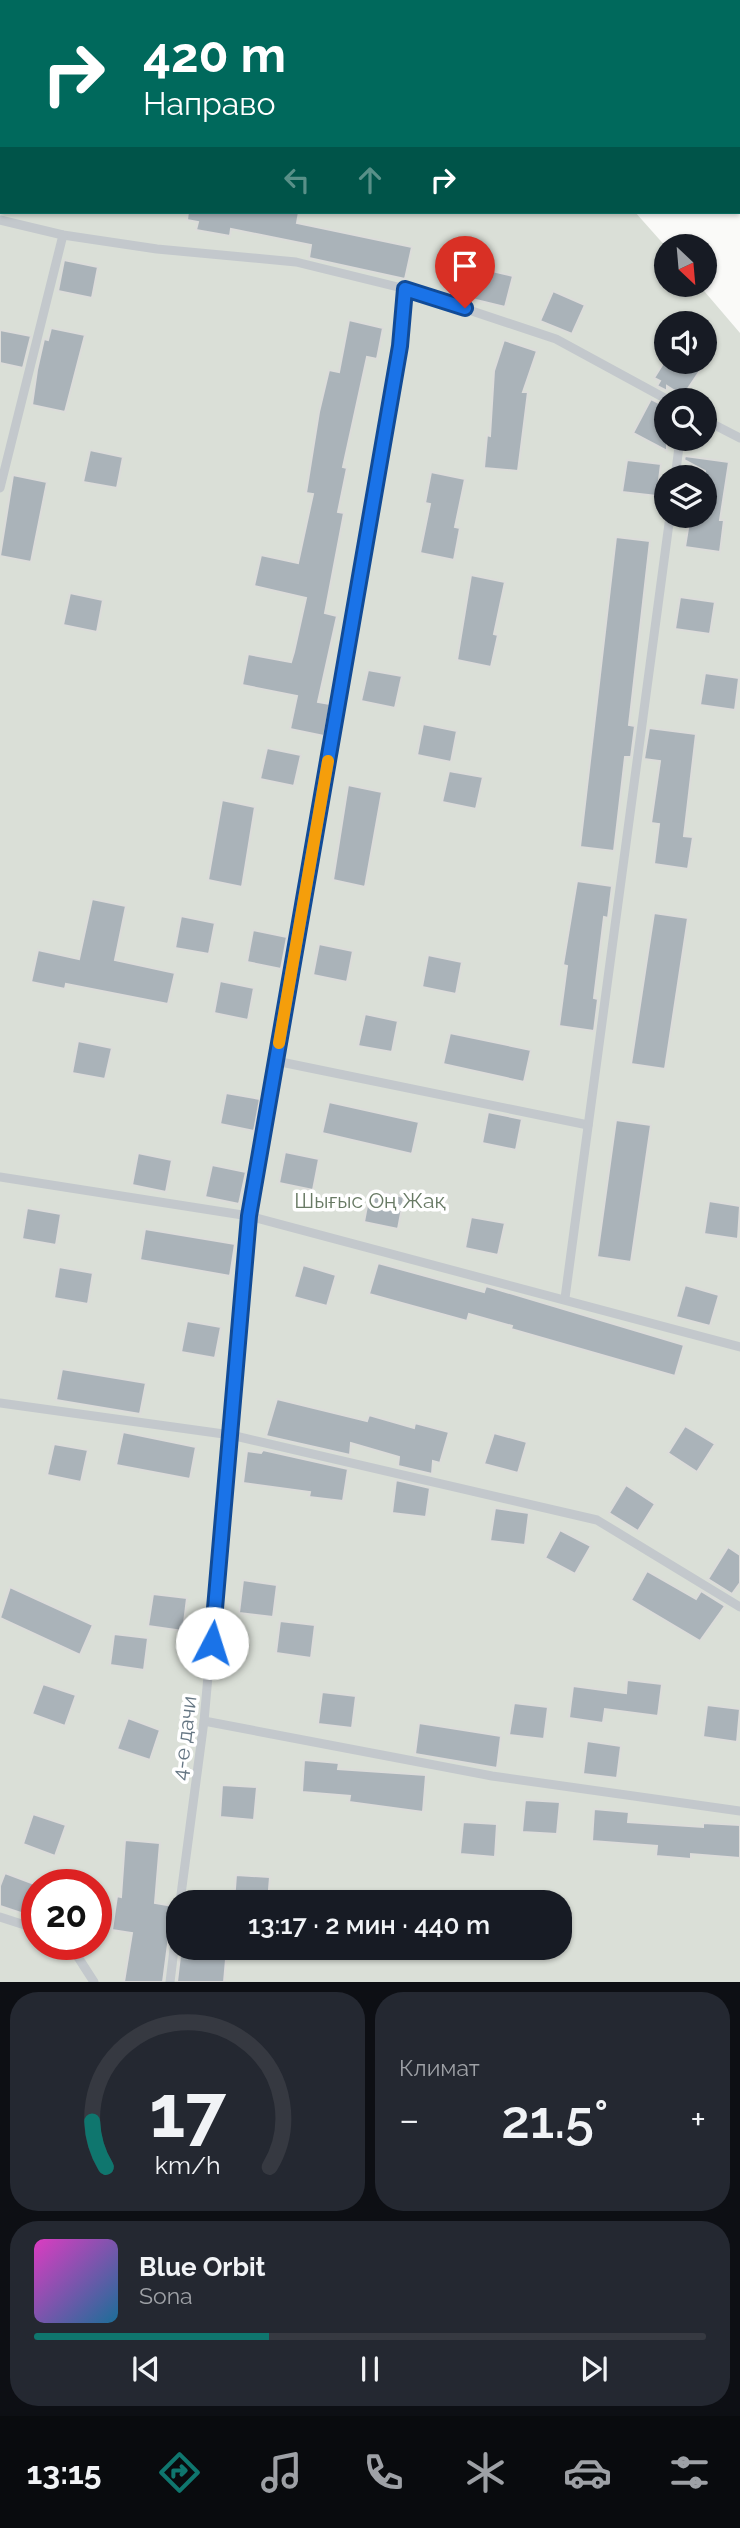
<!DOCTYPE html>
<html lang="ru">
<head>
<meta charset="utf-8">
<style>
  :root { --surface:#171b24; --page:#242831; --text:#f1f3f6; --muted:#9ea1a6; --line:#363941; --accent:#0f766e }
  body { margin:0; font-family:Raleway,sans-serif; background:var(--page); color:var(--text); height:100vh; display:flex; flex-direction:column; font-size:26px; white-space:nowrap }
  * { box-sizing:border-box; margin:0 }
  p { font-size:23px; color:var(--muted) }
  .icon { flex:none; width:38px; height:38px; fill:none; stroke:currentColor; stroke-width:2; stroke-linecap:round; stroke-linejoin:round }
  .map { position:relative; height:1982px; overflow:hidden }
  .drawer { display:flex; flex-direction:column; gap:10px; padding:10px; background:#0d0f14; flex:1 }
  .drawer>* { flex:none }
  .guide { position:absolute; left:0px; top:0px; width:740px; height:214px; box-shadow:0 2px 5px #0004; background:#00695c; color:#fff; overflow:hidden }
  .needle { width:46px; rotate:154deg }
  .buttons { position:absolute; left:654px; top:234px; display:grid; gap:14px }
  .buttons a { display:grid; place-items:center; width:63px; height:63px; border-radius:50%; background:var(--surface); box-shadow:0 2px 5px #0004; font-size:35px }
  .speed { position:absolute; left:21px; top:1869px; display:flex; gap:14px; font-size:35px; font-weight:700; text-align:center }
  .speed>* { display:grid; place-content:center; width:91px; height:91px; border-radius:50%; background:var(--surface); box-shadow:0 2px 5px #0004; line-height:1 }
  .speed .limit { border:10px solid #d22; background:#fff; color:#111 }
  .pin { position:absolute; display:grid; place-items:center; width:60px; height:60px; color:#fff; margin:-72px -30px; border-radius:50% 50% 50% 0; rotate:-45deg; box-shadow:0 0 7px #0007 }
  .pin .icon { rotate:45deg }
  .me { position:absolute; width:77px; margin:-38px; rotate:5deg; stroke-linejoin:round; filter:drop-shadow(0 0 5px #0008) }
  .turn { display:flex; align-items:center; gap:24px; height:147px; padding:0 28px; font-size:32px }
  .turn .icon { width:91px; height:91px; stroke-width:2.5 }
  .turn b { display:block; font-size:49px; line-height:60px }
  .lanes { display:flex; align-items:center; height:66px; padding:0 28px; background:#0003; justify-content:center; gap:35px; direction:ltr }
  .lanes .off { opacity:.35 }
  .big { font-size:52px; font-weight:600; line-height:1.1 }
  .drawer .widget { flex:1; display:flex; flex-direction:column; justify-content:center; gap:10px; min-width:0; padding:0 24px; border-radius:28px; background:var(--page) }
  .drawer .dial { align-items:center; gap:0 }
  .dial svg { height:182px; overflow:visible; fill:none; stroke:var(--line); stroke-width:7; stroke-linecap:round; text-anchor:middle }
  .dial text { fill:var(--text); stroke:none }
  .song { display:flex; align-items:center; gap:21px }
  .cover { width:84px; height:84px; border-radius:10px; background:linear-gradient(135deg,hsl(310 70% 55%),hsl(200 70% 35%)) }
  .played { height:7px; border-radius:4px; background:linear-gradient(90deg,var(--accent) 35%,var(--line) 35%) }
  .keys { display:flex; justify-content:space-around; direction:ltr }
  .heat { display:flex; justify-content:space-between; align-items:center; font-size:38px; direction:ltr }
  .drawer .tiles { flex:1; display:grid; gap:10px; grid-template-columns:1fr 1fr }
  .widget:last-child { grid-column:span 2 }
  .trip { position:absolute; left:166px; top:1890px; width:406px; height:70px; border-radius:28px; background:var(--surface); box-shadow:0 2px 5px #0004; font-weight:600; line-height:70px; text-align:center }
  .dock { display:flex; height:112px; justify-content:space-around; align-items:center; background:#090b0e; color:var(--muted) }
  .dock .icon { width:49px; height:49px }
  .dock .selected { color:var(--accent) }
  .dock b { font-size:32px; color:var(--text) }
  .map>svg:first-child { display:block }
</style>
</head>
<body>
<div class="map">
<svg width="740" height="1982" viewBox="0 0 740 1982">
  <rect width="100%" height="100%" fill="#fafaf8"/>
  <path fill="#dadfd7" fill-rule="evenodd" d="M0,0L111,2H2V212H635L667,248V285H699L740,333V1982H0ZM667,324H705V362H667ZM667,401H705V439H667ZM667,478H705V516H667ZM37,1885H96V1944H37ZM178,1902H560V1948H178Z"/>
  <g fill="#aab3b9" stroke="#dcdcda" stroke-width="2">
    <path d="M188,212H299L297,223L412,247L405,279L309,258L311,245L231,229L230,236L196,230L198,222L187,220Z"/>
    <path d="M64,260L98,267L92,298L58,291Z"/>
    <path d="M479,268L513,276L505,307L472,299Z"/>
    <path d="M553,291L585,305L572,334L540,321Z"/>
    <path d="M349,320L383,328L377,359L367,357L343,467L347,468L338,512L344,513L325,613L337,616L318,702L330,704L324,736L290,729L297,696L242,685L248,654L291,662L294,652L306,598L254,586L261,555L298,563L313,494L306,493L319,412L329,370L339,372Z"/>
    <path d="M51,328L85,335L65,412L32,405L37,370L44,339L48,340Z"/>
    <path d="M0,330L31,336L23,368L0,363Z"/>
    <path d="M504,340L537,351L523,392H528L518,471L484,468L487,435L490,436L494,371Z"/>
    <path d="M664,362H690L701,369L683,396L667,386V391L657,386L660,381L654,378Z"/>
    <path d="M651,399L667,407V451L633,433Z"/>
    <path d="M90,450L123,457L117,488L83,482Z"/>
    <path d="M685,456L729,462L720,520H724L720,552L685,547L690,516H705V471L684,460Z"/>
    <path d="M627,460L661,464L657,496L622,492Z"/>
    <path d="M431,472L465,479L455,527L460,528L454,560L420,553L430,504L425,503Z"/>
    <path d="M13,475L47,482L31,562L0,556Z"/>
    <path d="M616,537L650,541L629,725L635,726L631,757H625L614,851L580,847Z"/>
    <path d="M471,575L505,582L494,634L498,635L491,667L457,660Z"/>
    <path d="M70,593L103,600L97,632L63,625Z"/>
    <path d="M680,597L715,602L710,634L675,629Z"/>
    <path d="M368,670L402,676L395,708L361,701Z"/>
    <path d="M705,673L739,678L735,710L700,705Z"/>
    <path d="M423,724L457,731L451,762L417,755Z"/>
    <path d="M649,728L696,734L684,836L693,837L688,869L654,864L659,824L651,823L660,761L644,759Z"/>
    <path d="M267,748L301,755L294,786L260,779Z"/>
    <path d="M449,771L483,777L476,809L442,802Z"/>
    <path d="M348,785L382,792L365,887L333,880Z"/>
    <path d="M222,800L255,807L242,887L208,880Z"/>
    <path d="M577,881L612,886L608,918L604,917L594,998L598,999L594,1031L559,1026L567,966L563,965Z"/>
    <path d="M92,899L126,906L115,960L175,973L168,1004L66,984L65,989L31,982L38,950L79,959Z"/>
    <path d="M654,913L688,918L665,1069L631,1064Z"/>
    <path d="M181,916L215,923L209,954L175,948Z"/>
    <path d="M253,930L287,937L281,969L247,962Z"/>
    <path d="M319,944L353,951L347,982L313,975Z"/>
    <path d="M428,955L462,962L456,994L422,987Z"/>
    <path d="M220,981L254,988L248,1020L214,1013Z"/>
    <path d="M365,1014L398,1021L392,1052L358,1046Z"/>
    <path d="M450,1033L531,1050L524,1082L443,1064Z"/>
    <path d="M78,1041L112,1048L105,1079L72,1073Z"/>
    <path d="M226,1093L260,1099L254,1131L220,1124Z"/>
    <path d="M329,1102L419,1122L412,1154L322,1133Z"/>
    <path d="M488,1112L522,1119L516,1150L482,1143Z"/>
    <path d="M616,1120L651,1125L631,1262L597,1257Z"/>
    <path d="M285,1152L319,1159L313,1190L279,1183Z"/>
    <path d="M138,1153L172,1160L166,1192L132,1185Z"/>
    <path d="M212,1165L246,1172L239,1204L205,1197Z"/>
    <path d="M370,1190L404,1197L398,1229L364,1222Z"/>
    <path d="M709,1201L740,1206L738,1239L704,1234Z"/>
    <path d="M27,1208L61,1214L56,1245L22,1239Z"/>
    <path d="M471,1217L505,1223L498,1255L465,1248Z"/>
    <path d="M145,1229L235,1244L230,1276L140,1260Z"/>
    <path d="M378,1263L484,1292L486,1286L684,1345L675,1376L511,1329L512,1326L469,1314L467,1321L369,1294Z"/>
    <path d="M303,1265L336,1275L327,1306L294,1297Z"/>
    <path d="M59,1267L93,1273L88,1304L54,1298Z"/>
    <path d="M685,1285L719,1295L710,1326L676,1317Z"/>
    <path d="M187,1321L221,1327L215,1358L181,1352Z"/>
    <path d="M62,1369L146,1383L140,1414L56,1400Z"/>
    <path d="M277,1399L367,1421L369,1415L414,1428L415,1423L449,1432L440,1463L433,1461L432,1474L398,1466L399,1457L351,1443L350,1455L266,1436Z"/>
    <path d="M685,1426L715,1444L697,1472L668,1453Z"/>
    <path d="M123,1432L196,1447L190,1479L116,1465Z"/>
    <path d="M494,1433L527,1442L518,1473L484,1464Z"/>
    <path d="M54,1444L88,1450L81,1482L47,1475Z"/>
    <path d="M263,1450L348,1469L343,1501L309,1497L310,1492L243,1483L247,1451L261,1453Z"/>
    <path d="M396,1480L430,1488L426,1517L392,1513Z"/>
    <path d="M626,1485L655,1504L638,1531L609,1513Z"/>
    <path d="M495,1508L529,1513L525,1545L490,1541Z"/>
    <path d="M560,1530L591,1546L575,1574L545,1558Z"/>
    <path d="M728,1547L740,1555V1583L732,1594L708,1579Z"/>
    <path d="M647,1571L696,1599L701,1591L725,1606L700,1641L631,1600Z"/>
    <path d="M243,1580L277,1585L273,1617L239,1613Z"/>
    <path d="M10,1587L93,1625L80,1655L0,1618Z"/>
    <path d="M153,1594L187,1598L183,1631L148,1626Z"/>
    <path d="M280,1621L315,1625L311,1658L276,1653Z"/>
    <path d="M114,1634L148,1638L144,1670L110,1665Z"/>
    <path d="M627,1680L662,1684L658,1716L605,1709L603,1723L569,1718L573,1686L626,1693Z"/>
    <path d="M43,1684L76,1695L65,1726L32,1714Z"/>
    <path d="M322,1692L356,1696L352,1728L318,1724Z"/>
    <path d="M514,1703L548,1707L544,1739L509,1735Z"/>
    <path d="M707,1705L740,1709L737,1742L703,1737Z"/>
    <path d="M128,1718L160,1730L150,1760L117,1749Z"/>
    <path d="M419,1723L501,1736L497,1768L415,1754Z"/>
    <path d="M587,1741L621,1746L617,1778L583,1774Z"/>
    <path d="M304,1760L339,1763L338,1769L426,1775L423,1812L349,1802L350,1796L302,1792Z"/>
    <path d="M222,1785L257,1787L254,1820L220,1817Z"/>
    <path d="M525,1800L560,1802L557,1834L522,1832Z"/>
    <path d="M594,1809L629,1812L628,1822L703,1827V1823L740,1825V1858L691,1854V1859L656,1856L657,1846L592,1841Z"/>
    <path d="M33,1814L66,1825L55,1856L23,1844Z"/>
    <path d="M463,1822L497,1824L495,1857L460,1854Z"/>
    <path d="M125,1840L160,1843L155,1903L173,1906L163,1982H124L132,1933L112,1930L117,1896L121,1897Z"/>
    <path d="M5,1873L37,1885L27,1915L0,1906V1886Z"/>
    <path d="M236,1875L270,1877L268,1902H234Z"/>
    <path d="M181,1948H227L224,1982H177Z"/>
  </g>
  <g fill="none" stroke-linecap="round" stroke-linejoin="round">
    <g stroke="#c3c8cc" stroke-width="9">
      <path d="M0,220L63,235L157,249L296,262L406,289L556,339L670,401"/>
      <path d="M705,420L740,438"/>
      <path d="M675,478L680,439"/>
      <path d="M0,488L63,235"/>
      <path d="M276,1061L588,1125"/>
      <path d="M0,1177L249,1216L740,1347"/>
      <path d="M565,1298L670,516"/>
      <path d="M0,1403L231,1435L597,1520L740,1607"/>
      <path d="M204,1721L492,1776L740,1811"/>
      <path d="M180,1902L204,1721L249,1216L400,346L406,289"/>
      <path d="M0,1917L37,1929"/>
      <path d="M66,1944L76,1954L94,1982"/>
      <path d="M170,1982L178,1917"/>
    </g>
  </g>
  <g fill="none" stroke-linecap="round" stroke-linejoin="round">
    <g stroke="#114b97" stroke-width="18">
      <path id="route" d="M212,1643L249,1216L400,346L405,289L465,308"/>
    </g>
    <use href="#route" stroke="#1a73e8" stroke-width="12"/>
    <path stroke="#f59e0b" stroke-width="12" d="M279,1043L328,761"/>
  </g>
  <g text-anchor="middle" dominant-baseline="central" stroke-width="7" stroke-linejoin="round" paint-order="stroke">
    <g font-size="21" fill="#687a64" stroke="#fff">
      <text x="370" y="1200">Шығыс Оң Жақ</text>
    </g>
    <g font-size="21" fill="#657683" stroke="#fff">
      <text transform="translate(184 1738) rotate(-83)">4-е дачи</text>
    </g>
  </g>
</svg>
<div class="buttons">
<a><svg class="needle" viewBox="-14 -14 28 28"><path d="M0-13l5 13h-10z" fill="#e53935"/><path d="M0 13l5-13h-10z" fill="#9ea1a6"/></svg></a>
<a><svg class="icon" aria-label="sound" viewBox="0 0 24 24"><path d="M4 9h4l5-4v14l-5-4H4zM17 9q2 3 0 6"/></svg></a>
<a><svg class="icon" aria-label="search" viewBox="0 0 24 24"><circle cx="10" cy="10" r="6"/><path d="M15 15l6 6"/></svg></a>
<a><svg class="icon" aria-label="layers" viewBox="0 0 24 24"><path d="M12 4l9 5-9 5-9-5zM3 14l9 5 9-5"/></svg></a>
</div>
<div class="speed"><div class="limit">20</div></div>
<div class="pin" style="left:465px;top:308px;background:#d93025"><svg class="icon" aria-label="arrive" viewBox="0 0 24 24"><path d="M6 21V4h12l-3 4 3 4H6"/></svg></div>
<svg class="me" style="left:212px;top:1643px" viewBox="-20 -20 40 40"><circle r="19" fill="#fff"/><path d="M0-13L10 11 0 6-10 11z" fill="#1a73e8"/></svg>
<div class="trip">13:17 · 2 мин · 440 m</div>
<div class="guide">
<div class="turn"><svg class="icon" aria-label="right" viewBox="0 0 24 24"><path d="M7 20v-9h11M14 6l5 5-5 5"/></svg><div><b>420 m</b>Направо</div></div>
<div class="lanes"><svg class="icon off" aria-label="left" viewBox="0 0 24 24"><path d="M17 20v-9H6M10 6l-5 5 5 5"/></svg><svg class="icon off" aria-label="ahead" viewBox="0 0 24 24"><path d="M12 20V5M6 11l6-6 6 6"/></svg><svg class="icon" aria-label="right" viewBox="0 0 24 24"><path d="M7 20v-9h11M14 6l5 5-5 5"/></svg></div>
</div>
</div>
<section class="drawer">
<div class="tiles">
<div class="widget dial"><svg viewBox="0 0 100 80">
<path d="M14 69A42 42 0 1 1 86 69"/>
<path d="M14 69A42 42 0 0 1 8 49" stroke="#0f766e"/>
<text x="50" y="56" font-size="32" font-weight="700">17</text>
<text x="50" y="72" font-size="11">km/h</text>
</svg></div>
<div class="widget"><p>Климат</p>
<div class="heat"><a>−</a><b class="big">21.5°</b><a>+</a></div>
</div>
<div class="widget">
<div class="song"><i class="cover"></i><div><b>Blue Orbit</b><p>Sona</p></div></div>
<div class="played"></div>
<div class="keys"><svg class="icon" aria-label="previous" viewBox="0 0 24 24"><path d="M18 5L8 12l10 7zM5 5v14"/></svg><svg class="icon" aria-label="pause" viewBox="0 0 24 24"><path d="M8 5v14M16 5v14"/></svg><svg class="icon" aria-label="next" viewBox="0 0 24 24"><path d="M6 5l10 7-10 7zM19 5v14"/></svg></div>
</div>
</div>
</section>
<nav class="dock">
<b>13:15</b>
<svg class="icon selected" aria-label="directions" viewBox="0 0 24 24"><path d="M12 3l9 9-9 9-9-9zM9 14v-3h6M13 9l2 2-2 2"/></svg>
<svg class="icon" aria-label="music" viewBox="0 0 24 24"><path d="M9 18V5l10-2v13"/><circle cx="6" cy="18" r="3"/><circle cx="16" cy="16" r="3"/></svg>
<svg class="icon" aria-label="phone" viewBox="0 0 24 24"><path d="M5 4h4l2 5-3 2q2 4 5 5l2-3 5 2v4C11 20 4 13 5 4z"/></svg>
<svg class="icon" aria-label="climate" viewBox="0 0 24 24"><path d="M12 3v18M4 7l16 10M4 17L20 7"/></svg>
<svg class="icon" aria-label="car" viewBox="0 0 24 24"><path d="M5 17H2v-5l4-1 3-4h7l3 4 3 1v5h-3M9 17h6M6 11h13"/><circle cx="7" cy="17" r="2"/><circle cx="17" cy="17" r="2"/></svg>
<svg class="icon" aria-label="filters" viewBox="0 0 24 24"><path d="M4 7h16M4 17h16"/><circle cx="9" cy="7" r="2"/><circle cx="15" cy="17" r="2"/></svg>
</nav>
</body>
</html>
